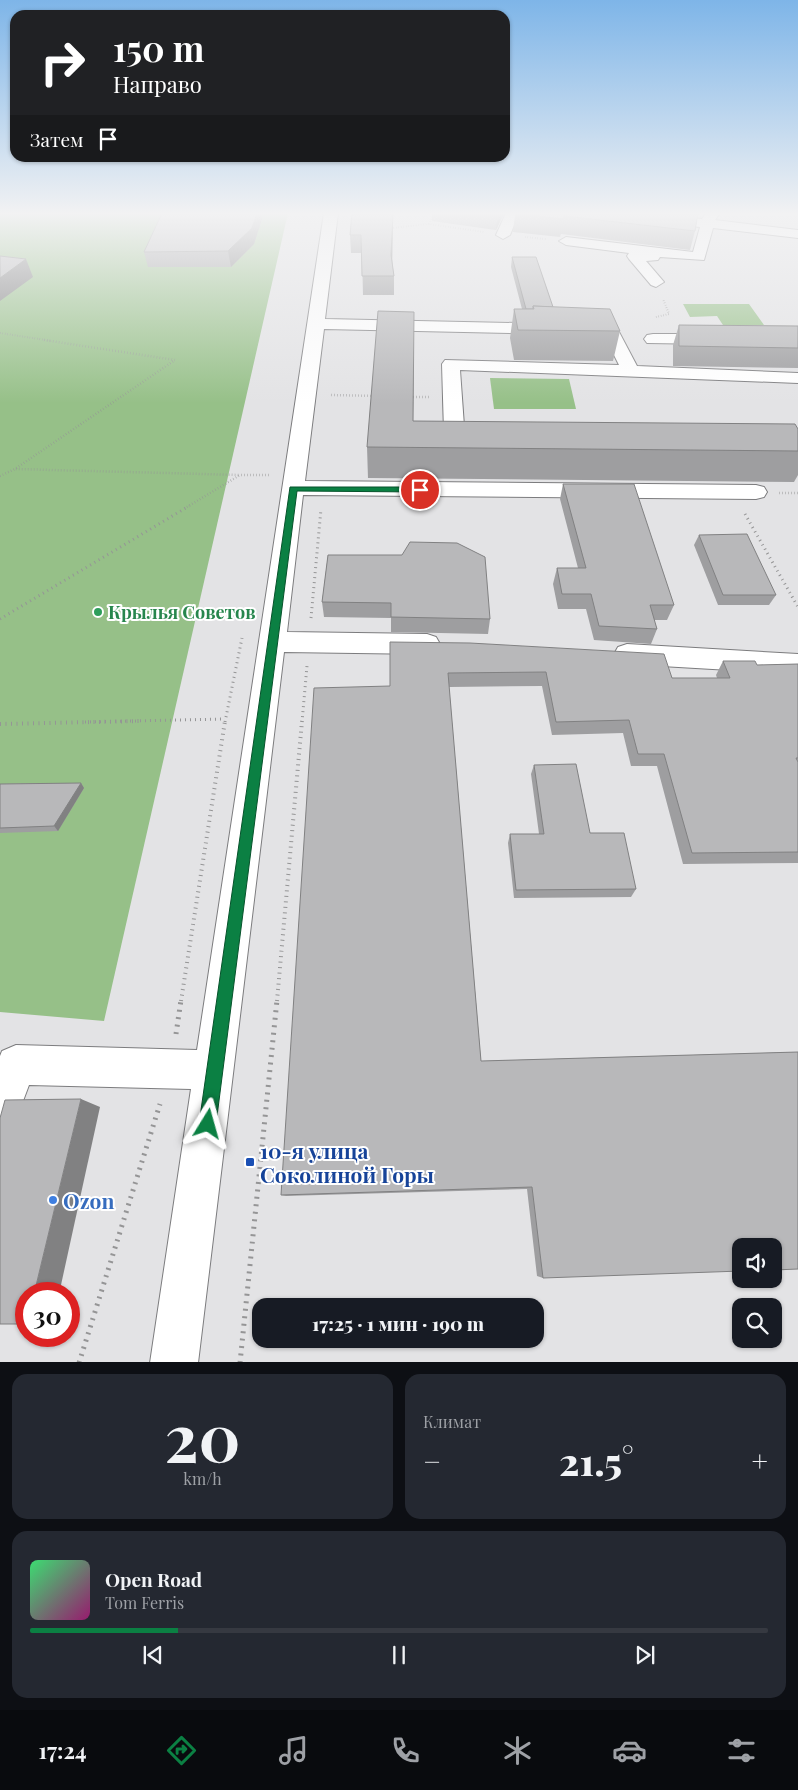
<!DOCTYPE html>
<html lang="ru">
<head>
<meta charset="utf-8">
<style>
  :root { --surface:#171b24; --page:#242831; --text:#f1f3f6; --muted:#9ea1a6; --line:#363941; --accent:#0b8043 }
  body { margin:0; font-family:"Playfair Display",serif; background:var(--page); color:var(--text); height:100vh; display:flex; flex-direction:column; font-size:19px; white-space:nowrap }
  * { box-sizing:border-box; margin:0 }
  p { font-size:16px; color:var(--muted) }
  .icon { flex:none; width:28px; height:28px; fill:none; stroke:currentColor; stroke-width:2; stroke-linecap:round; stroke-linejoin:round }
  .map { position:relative; height:1362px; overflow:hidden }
  .panel { display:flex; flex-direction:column; gap:12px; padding:12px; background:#0d0f14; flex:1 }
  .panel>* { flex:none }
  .guide { position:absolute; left:10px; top:10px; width:500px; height:152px; border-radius:15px; box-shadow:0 1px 4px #0004; background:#202124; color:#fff; overflow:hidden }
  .controls { position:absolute; left:732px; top:1238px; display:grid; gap:10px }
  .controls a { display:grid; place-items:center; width:50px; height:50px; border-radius:10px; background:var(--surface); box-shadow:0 1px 4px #0004; font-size:25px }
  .speed { position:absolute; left:15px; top:1282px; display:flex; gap:10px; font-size:25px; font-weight:700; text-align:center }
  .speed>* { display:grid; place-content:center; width:65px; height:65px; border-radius:50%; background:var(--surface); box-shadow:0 1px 4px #0004; line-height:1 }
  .speed .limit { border:8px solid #d22; background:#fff; color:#111 }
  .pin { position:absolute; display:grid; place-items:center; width:42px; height:42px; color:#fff; margin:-21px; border:2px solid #fff; border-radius:50%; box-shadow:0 1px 5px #0007 }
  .me { position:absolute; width:55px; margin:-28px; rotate:8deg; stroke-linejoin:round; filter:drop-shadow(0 0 4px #0008) }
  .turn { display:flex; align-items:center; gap:18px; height:105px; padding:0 20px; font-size:22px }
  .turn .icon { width:65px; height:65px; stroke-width:2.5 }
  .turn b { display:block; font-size:35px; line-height:42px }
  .then { display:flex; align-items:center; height:48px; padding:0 20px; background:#0003; gap:10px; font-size:19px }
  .big { font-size:38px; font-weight:800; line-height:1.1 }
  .panel .card { flex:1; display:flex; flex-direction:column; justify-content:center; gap:8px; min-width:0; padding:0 18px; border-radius:15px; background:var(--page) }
  .panel .dial { align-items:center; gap:0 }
  .dial b { font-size:65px; line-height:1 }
  .song { display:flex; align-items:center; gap:15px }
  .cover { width:60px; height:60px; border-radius:8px; background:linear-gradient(135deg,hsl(140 70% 55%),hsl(320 70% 35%)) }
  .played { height:5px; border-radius:2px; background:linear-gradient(90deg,var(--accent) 20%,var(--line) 20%) }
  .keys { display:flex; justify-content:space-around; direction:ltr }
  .heat { display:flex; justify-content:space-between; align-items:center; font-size:28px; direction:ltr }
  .panel .tiles { flex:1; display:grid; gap:12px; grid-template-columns:1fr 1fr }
  .card:last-child { grid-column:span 2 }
  .trip { position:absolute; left:252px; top:1298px; width:292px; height:50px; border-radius:15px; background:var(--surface); box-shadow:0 1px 4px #0004; font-weight:800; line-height:50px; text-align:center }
  .menu { display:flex; height:80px; justify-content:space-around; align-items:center; background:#090b0e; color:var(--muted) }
  .menu .icon { width:35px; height:35px }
  .menu .current { color:var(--accent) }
  .menu b { font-size:22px; color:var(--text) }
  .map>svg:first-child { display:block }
</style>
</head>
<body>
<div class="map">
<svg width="798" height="1363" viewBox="0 0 798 1363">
  <rect width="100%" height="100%" fill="#e3e3e5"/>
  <g fill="#96c088">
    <path d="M0,213H288L104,1021L0,1012Z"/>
    <path d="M683,304H749L764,325H723L717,316L690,317Z"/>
    <path d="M490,378L569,379L576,409H494Z"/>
  </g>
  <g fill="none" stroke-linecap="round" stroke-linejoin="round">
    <g stroke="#7c7c7e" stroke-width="2">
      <g id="minor">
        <path d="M324,213H338L325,319L610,325L616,326L618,330L637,366L798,373V383L460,370L464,426L486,429L489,433L486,437C474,440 459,439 447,436L444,432L442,364L445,360L619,365L604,335L324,329L305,481L756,485L764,487L767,492L764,497L756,499L303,495L287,632L427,634L436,637L440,644L436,651L427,654L284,652L198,1363H150L191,1089L29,1085L14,1125L0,1131V1056L2,1051L16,1045L197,1050Z"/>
        <path d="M506,213H519L510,235L503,239L496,235Z"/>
        <path d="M610,213H647L702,219L706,213H720L715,220L798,230V238L713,228L704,260L660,257L658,260L646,261L664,282L656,287L651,285L629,259L627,256L629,253L566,245L559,241L566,237L693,252L700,227L617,217Z"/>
        <path d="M653,334H712L718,335L721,339L718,343L712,344L647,343L644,339L647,335Z"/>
        <path d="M627,644L798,654V674L627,664L618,661L614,654L618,647Z"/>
      </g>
    </g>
    <g stroke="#959596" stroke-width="2" stroke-dasharray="0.5 2" stroke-linecap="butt">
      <path d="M429,224L434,213"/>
      <path d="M391,228L429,224L484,232"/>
      <path d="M525,237L546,239"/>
      <path d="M656,317L669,314L663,299"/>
      <path d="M0,333L52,341"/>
    </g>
    <g stroke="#959596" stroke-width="2.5" stroke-dasharray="0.5 2.5" stroke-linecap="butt">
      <path d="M44,340L175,360L15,469L240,475"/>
      <path d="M331,395L375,396"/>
      <path d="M413,397H429"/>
      <path d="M0,476L15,469"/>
      <path d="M779,493H798"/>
      <path d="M187,507L240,475H269"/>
    </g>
    <g stroke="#959596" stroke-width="3" stroke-dasharray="1 4" stroke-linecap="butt">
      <path d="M745,514L798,607"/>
      <path d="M311,618L321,509"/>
      <path d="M0,619L189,506"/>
      <path d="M85,722L225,719"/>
      <path d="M225,722L242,638"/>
      <path d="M302,722L307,666"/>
    </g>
    <g stroke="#959596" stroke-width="4" stroke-dasharray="1 4.5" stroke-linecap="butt">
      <path d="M0,724L142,721"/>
      <path d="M181,1001L225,721"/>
      <path d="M277,1001L302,721"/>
    </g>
    <g stroke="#959596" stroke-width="5" stroke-dasharray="2 5.5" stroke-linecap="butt">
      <path d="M176,1034L181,1000"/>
      <path d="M79,1363L160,1104"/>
      <path d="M240,1363L277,1000"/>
    </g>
    <use href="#minor" fill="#fff" fill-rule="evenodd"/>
  </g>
  <g fill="#9e9ea0">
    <path d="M162,213H261L262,219L254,244L231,267H148L144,252Z"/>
    <path d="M352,213H393L392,260L394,276V295H363L362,253H351L350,235Z"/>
    <path d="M432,213H504L496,230L432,221Z"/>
    <path d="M698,213L695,231L690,250L561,234L560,237L513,232L515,214Z"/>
    <path d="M512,257L553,307L620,331L613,361L514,360L510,338L514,309H522L511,267Z"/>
    <path d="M679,325L798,326V368L673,366V345Z"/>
    <path d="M413,421L798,429V475L794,482L368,478L367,447Z"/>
    <path d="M563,484L674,605L667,620H654L657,629L651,644L594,640L586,609H558L553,584L557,568H578L560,499Z"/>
    <path d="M699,535L776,595L769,605H718L694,545Z"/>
    <path d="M328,555L490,619L488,634L391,632V618L324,617L322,602Z"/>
    <path d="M390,642L672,678H717L716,675L723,661L757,665L798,664V863L683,864L657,766H631L623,733L552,735L542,686L449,687L481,1061L798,1052L543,1278L537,1276L527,1189L286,1196L281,1195L390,686Z"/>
    <path d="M534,765L636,889L631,897L514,898L508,843L510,834H539L531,774Z"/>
    <path d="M81,783L84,788L58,831L0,833V784Z"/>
  </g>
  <g fill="#818182">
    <path d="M257,213H261L262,219L254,244L231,267L228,251Z"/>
    <path d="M393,213L392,274L391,255Z"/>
    <path d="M498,213H504L496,230Z"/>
    <path d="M26,259L33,277L0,301V278Z"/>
    <path d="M81,783L84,788L58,831L54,826Z"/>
    <path d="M81,1099L100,1107L59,1294H34Z"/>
  </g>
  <g fill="#b8b8ba" stroke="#818182">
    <path d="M162,213H257L252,228L228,251L144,252Z"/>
    <path d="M352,213H393L391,255L394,276H362L361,235H350Z"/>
    <path d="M516,213H698L695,231L564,216L563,219L515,214Z"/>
    <path d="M0,256L26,259L0,278Z"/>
    <path d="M512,257H536L553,307L533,306V309H526Z"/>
    <path d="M533,306L610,309L620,331L518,330L514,309H534Z"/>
    <path d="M378,311L414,312L413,421L795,424L798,429V451L367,447Z"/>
    <path d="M679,325L798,326V348L679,346Z"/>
    <path d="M563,484H634L674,605H650L657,629L599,626L591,594H562L557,568H586Z"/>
    <path d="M747,534L776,595H723L699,535Z"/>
    <path d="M410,542L457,543L485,557L490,619L391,617V603L322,602L328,555H402Z"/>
    <path d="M390,642L470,643L664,654L672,678H730L723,661H755L757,665L798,664V758H796L798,762V852L692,853L664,754H638L629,720L556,722L546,672L448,673L481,1061L798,1052V1269L774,1270V1246H741V1271L543,1278L532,1187L281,1195L314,688L390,686Z"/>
    <path d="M576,764L590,833H624L636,889L516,890L510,834H544L534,765Z"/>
    <path d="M81,783L54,826L0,828V784Z"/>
    <path d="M81,1099L34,1294H26V1324H0V1118L5,1100Z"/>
  </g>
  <linearGradient id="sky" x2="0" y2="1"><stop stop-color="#7eb5e8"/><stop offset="0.53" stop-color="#f2f2f3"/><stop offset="1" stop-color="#f2f2f3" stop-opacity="0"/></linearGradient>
  <rect width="798" height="403" fill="url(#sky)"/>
  <path fill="#0b8043" stroke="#07532c" d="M290,487H420L425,490L420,492L297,491L216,1124L213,1129L208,1132L202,1129L199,1124Z"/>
  <circle fill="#2e9e5b" stroke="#fff" stroke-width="2" cx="98" cy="612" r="5"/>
  <rect fill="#1a4fb4" stroke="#fff" stroke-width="2" x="245" y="1157" width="10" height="10" rx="2.5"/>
  <circle fill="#3f7fe0" stroke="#fff" stroke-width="2" cx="53" cy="1200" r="5"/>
  <g text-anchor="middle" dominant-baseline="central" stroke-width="4" stroke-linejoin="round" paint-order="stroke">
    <g font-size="18" font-weight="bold" fill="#27864d" stroke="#fff" text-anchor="start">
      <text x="108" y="612">Крылья Советов</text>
    </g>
    <g font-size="21" font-weight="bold" fill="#164399" stroke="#fff" text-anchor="start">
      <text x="260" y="1150">10-я улица<tspan x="260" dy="24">Соколиной Горы</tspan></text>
    </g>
    <g font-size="21" font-weight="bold" fill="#366cbe" stroke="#fff" text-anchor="start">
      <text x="63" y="1200">Ozon</text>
    </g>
  </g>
</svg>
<div class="controls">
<a><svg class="icon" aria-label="sound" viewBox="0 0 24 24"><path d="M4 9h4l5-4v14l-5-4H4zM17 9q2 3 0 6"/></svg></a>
<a><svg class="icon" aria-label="search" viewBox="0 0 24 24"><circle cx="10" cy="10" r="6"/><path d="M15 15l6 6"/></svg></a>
</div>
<div class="speed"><div class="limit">30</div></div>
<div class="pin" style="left:420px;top:490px;background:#d93025"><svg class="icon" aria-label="arrive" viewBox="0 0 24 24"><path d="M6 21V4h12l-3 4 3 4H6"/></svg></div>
<svg class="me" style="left:208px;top:1124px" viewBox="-20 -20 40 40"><path d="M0-17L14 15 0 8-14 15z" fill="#0b8043" stroke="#fff" stroke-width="4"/></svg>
<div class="trip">17:25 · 1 мин · 190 m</div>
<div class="guide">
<div class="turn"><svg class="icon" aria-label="right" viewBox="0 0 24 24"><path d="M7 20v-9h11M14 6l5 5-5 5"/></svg><div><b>150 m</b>Направо</div></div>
<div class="then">Затем<svg class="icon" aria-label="arrive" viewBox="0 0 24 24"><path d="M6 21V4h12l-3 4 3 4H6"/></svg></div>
</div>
</div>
<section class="panel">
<div class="tiles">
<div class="card dial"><b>20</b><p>km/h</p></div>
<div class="card"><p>Климат</p>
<div class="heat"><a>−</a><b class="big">21.5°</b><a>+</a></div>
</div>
<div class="card">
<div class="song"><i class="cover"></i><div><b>Open Road</b><p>Tom Ferris</p></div></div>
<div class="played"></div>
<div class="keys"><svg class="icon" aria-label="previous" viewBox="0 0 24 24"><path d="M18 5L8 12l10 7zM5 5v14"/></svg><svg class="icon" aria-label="pause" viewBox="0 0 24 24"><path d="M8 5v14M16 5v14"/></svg><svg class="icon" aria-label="next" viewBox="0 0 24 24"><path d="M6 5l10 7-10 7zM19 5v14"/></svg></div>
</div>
</div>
</section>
<nav class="menu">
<b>17:24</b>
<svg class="icon current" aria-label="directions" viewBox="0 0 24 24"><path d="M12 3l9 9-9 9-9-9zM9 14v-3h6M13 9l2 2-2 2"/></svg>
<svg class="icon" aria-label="music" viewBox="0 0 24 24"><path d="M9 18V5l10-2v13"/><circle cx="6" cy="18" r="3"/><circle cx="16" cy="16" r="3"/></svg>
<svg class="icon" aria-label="phone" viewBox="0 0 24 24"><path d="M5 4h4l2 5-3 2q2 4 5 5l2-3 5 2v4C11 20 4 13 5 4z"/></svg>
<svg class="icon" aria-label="climate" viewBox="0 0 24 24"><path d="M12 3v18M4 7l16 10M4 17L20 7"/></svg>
<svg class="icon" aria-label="car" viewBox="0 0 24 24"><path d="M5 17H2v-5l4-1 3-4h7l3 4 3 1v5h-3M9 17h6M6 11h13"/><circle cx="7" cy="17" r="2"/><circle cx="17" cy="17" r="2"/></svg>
<svg class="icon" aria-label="filters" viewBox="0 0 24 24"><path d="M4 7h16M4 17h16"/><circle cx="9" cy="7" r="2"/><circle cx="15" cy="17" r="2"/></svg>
</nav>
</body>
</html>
